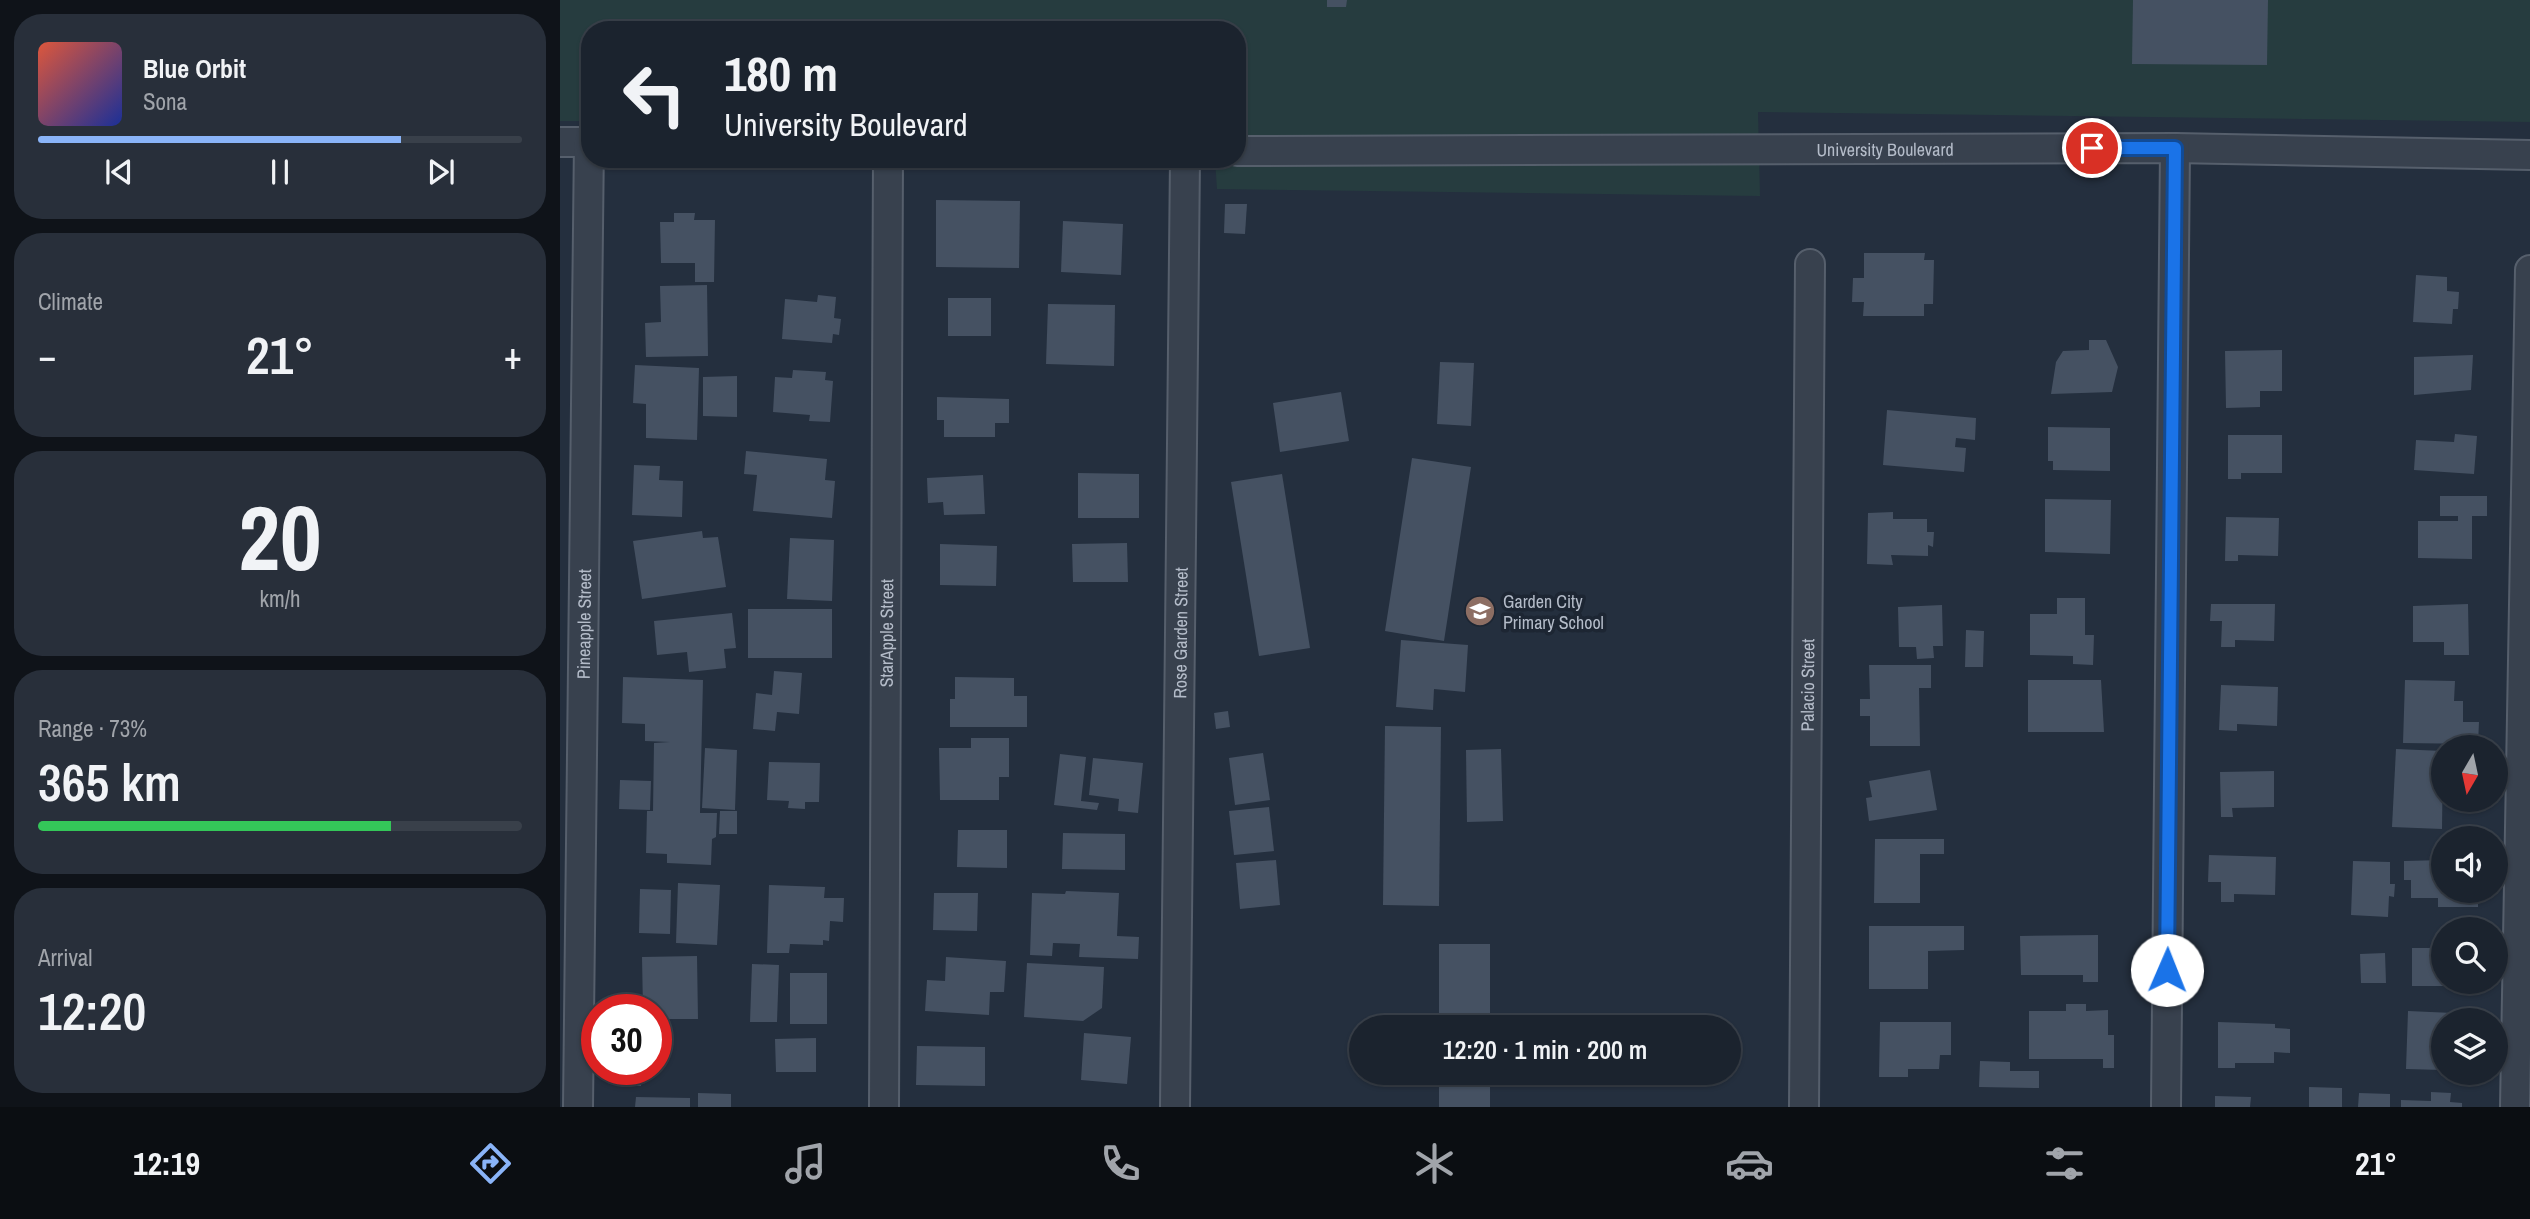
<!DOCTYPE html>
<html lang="en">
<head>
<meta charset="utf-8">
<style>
  :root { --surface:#1b232e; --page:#282f3a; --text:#f1f3f6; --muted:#a0a4aa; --line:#39404a; --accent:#8ab4f8 }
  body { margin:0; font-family:"Archivo Narrow",sans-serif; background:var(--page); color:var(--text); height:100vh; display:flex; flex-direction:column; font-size:26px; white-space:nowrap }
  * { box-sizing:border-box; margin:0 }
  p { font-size:23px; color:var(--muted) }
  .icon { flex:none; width:38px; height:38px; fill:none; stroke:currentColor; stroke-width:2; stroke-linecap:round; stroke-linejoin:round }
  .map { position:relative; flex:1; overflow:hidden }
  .sheet { display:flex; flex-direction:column; gap:14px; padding:14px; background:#0f1319; width:560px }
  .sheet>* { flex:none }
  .banner { position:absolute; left:21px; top:21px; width:665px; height:147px; border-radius:28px; box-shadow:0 2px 5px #0004,0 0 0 2px var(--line); background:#1b232e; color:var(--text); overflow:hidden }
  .needle { width:46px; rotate:189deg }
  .controls { position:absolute; left:1871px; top:735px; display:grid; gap:14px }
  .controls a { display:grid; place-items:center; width:77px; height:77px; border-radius:50%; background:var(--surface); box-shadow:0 2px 5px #0004,0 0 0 2px var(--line); font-size:35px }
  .speed { position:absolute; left:21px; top:994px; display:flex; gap:14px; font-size:35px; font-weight:700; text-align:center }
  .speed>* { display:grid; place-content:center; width:91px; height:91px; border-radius:50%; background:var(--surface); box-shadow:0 2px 5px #0004,0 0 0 2px var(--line); line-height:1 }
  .speed .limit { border:10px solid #d22; background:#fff; color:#111 }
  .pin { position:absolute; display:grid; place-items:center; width:60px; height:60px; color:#fff; margin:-30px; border:4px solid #fff; border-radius:50%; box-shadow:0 2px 7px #0007 }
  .me { position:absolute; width:77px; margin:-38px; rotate:1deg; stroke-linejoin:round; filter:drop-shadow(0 0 5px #0008) }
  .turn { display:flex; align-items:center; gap:24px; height:147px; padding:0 28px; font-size:32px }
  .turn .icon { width:91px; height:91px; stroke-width:2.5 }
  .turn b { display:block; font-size:49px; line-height:60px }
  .big { font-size:52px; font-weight:600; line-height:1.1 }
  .sheet .tile { flex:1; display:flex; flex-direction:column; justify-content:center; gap:10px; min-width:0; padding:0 24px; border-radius:28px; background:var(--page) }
  .sheet .dial { align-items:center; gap:0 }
  .dial b { font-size:91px; line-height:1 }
  .song { display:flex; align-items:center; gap:21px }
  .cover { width:84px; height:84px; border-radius:10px; background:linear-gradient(135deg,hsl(10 70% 55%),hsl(230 70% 35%)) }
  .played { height:7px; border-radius:4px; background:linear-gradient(90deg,var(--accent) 75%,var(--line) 75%) }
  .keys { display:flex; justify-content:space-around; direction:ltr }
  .heat { display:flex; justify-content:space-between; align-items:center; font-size:38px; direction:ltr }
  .charge { height:10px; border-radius:5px; background:linear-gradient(90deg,#34c759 73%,var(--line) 0) }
  .trip { position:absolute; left:789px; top:1015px; width:392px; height:70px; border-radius:35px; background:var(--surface); box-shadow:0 2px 5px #0004,0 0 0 2px var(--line); font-weight:600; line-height:70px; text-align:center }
  .dock { display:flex; height:112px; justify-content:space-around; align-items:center; background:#0b0e12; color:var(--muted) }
  .dock .icon { width:49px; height:49px }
  .dock .on { color:var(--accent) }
  .dock b { font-size:32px; color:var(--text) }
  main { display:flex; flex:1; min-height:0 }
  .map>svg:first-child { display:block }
</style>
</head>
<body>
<main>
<section class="sheet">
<div class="tile">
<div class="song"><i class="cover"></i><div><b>Blue Orbit</b><p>Sona</p></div></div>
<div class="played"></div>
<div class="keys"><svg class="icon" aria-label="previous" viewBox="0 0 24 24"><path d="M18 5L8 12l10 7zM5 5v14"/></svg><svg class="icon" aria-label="pause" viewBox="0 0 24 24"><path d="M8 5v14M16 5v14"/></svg><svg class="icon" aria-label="next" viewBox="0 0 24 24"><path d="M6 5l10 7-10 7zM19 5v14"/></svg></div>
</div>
<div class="tile"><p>Climate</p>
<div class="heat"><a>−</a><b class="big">21°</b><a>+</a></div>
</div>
<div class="tile dial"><b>20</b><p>km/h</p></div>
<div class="tile"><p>Range · 73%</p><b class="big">365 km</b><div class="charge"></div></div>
<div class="tile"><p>Arrival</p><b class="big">12:20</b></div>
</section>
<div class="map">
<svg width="1970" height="1107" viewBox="0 0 1970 1107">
  <rect width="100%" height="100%" fill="#242f3e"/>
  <path fill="#263c3f" d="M0,0H1970V122L1198,112L1200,196L657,189L655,159H677V30H30V121H0Z"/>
  <g fill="#455162">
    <path d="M767,0H787L786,7H767Z"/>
    <path d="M1573,0H1708L1707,65L1572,64Z"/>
    <path d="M376,200L460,201L459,268L376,267Z"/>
    <path d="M665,204H687L685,234L664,233Z"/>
    <path d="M114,213H135L134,220H155L154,282H135V263H101L100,222H114Z"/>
    <path d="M503,221L563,224L561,275L501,272Z"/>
    <path d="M1304,253H1365L1364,260H1374L1373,304H1364V316H1303L1304,302H1292L1293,278H1304Z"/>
    <path d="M1856,275L1887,277V291L1899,292L1898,309H1893L1892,324L1853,322Z"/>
    <path d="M147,285L148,356L86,357L85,323L101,322L100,286Z"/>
    <path d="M258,295L276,297L274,318L281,319L279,335L273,334L272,343L222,339L225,299L257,302Z"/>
    <rect x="388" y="298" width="43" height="38"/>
    <path d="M488,304L555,305L554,366L486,364Z"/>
    <path d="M1529,340H1546L1558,367L1552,392L1491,394L1496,362L1503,351L1529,350Z"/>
    <path d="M1722,350V391H1700V407L1666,408L1665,351Z"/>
    <path d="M1913,355L1911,390L1854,395V357Z"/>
    <path d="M880,362L914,363L911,426L877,424Z"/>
    <path d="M75,365L139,368L137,440L86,438V404L73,403Z"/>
    <path d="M233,370L266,372L265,380L273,381L270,422L249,421L250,415L213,412L215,377L232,378Z"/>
    <path d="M177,376V417L143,416V377Z"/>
    <path d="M781,392L789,441L720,452L713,403Z"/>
    <path d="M377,397L449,399V423H435V437H384V420H377Z"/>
    <path d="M1327,410L1416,418L1415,440L1396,438L1395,447L1406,448L1404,472L1323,465Z"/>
    <path d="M1488,427L1550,428V471L1493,470V461H1488Z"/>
    <path d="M1895,434L1917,436L1914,474L1854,470L1856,440L1894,442Z"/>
    <path d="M1668,435H1722V473H1681V479H1668Z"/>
    <path d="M186,451L267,459L265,480L275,481L272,518L193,511L197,475L184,474Z"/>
    <path d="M852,458L911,467L884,641L825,631Z"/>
    <path d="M74,465L100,466L99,480L123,481L122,517L72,515Z"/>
    <path d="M518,473L579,474V518H518Z"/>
    <path d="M722,474L750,648L699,656L671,482Z"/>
    <path d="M423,475L425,514L384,515L383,502L368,503L367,478Z"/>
    <path d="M1880,496H1927V516H1912V559L1858,558V521H1898V516H1880Z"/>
    <path d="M1485,499L1551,500L1550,554L1485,552Z"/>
    <path d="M1333,512V519H1367V532H1374L1373,547L1368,545V556L1331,555L1333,565L1307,564L1308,513Z"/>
    <path d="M1666,517L1719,518L1718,556L1678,555V561H1665Z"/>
    <path d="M142,531L143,538L158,537L166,587L82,599L73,541Z"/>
    <path d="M230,538L274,540L272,601L227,599Z"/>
    <path d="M567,543L568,582H513L512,544Z"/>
    <path d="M380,544L437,546L436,586L380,585Z"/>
    <path d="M1497,598H1525V635H1534L1533,665L1513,664V656L1470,655V614H1497Z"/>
    <path d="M1651,604H1715L1714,641L1675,640V647H1661L1662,621H1650Z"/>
    <path d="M1908,604L1909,655H1884V642H1853V606Z"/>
    <path d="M1382,605L1383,646H1373L1374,658L1357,659L1356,647H1339L1338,607Z"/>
    <rect x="188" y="609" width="84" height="49"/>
    <path d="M172,613L176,648L164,649L166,668L129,672L127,652L97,655L94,621Z"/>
    <path d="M1406,630L1424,631L1423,667H1405Z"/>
    <path d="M841,640L908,645L905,692L874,689L873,710L836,707Z"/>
    <path d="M1309,665H1371V688H1359L1360,746H1310V716H1300V699H1310Z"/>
    <path d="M214,671L242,673L239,714L217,712L215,731L193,729L196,693L212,695Z"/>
    <path d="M63,677L143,680L140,813H157L156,837L152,839L151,865L107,863V854L86,853L87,811H93L94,743L110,742L85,741V724L62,723Z"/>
    <path d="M395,677L454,678V696H467V727H390V699H395Z"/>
    <path d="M1468,680H1541L1544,732H1468Z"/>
    <path d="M1845,680L1895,681L1894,701H1903V722H1919L1918,744L1843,743Z"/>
    <path d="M1661,685L1718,687L1717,726L1677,724V731L1659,730Z"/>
    <path d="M668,711L670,727L656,729L654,713Z"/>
    <path d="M825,726L881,727L879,906L823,905Z"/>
    <path d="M411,738H449V777H439V800H380L379,748H411Z"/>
    <path d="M145,748L177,750L175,810L142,808Z"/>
    <path d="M941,749L943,821L907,822L906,750Z"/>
    <path d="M1836,749L1883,751L1882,829L1832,827Z"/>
    <path d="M703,753L710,800L675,805L669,758Z"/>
    <path d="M500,754L526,757L521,801L539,803L537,810L494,805Z"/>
    <path d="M533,758L583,763L578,813L558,811L559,799L529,795Z"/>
    <path d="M209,762L260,763L259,802H245V809L228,808L229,801L207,800Z"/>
    <path d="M1370,770L1377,810L1309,821L1306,798L1312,797L1309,781Z"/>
    <path d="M1714,771V807L1672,808L1673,817H1661L1660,772Z"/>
    <path d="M60,780L91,781L90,810L59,809Z"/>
    <path d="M709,807L714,851L674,855L669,811Z"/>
    <path d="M160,811H177V834H159Z"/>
    <path d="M398,830H447V868L397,867Z"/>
    <path d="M503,833L565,834V870L502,869Z"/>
    <path d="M1315,839H1384V854H1360V903H1314Z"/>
    <path d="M1649,855L1716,857L1715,895L1674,894V902H1661V882H1648Z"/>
    <path d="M716,860L720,905L680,909L676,863Z"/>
    <path d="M1883,860V891H1918V907H1878V898H1851V880H1844V861Z"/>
    <path d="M1793,861L1830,862V884H1835L1834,897L1829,896L1828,917L1791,915Z"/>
    <path d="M118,883L160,885L157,945L116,943Z"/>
    <path d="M209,885L265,887L264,898H284L283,922L270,921L269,941L263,940V945L230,944L229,953H207Z"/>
    <path d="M80,889L111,890L110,934L79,933Z"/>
    <path d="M506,891L559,893L557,936L579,937L578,959L519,957L520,944L493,943L492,956L470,955L472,893L505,894Z"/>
    <path d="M374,893H418L417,931L373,930Z"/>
    <path d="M1309,926H1404V950L1368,951V989H1309Z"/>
    <path d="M1538,935V982H1523V975H1461L1460,936Z"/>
    <rect x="879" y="944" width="51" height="83"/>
    <path d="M1852,948H1883V982H1908V986H1852Z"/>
    <path d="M1825,953L1826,983H1801L1800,954Z"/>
    <path d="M137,956L138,1019H96V1010H83L82,957Z"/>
    <path d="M386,957L446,961L444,992H430L429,1015L365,1011L367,980L385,981Z"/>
    <path d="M467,963L544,967L542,1008L523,1021L464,1017Z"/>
    <path d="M192,964L219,965L217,1022H190Z"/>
    <rect x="230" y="973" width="37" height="51"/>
    <path d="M1506,1004H1526V1011L1548,1010V1035H1554V1068H1543V1059H1469V1011H1506Z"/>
    <path d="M1848,1011L1893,1013V1020H1883V1070L1846,1069Z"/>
    <path d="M1320,1022H1391V1055H1380L1379,1069H1348V1077H1319Z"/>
    <path d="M1658,1022L1715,1024V1028L1730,1029V1053L1714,1052V1063H1675V1068H1658Z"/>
    <path d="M524,1033L571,1037L567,1084L521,1080Z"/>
    <path d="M256,1038V1072H216L215,1039Z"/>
    <path d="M357,1046L425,1047V1086L356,1085Z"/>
    <path d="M1420,1061L1450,1062V1071H1479V1088L1419,1087Z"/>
    <path d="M61,1069H82L81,1086H61Z"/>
    <rect x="879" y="1073" width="51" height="34"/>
    <path d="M1749,1087L1782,1088V1107H1749Z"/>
    <path d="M1871,1092L1891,1093L1890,1102L1902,1103V1107H1841V1100L1871,1101Z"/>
    <path d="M138,1093L171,1094V1107H138Z"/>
    <path d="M1799,1093L1830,1094V1107H1798Z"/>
    <path d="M1655,1096L1691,1097L1690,1107H1655Z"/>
    <path d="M76,1097L130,1098V1107H75Z"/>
  </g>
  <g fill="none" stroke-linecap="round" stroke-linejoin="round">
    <g stroke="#565f6c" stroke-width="32">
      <g id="street">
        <path d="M0,142H30"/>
        <path id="s1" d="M677,151L1615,148L1970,155"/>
        <path id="s2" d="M18,1107L29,141"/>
        <path id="s3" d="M324,1107L328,159"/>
        <path id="s4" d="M615,1107L625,159"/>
        <path id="s5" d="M1244,1107L1250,264"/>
        <path d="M1606,1107L1615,148"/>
        <path d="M1955,1107L1970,270"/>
      </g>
    </g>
    <use href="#street" stroke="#38414e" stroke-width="28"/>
  </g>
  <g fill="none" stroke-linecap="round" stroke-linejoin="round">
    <g stroke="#114b97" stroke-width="18">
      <path id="route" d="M1532,148H1615L1607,970"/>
    </g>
    <use href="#route" stroke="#1a73e8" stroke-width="12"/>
  </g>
  <defs>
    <g id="school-disc" transform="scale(1.575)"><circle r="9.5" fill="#8d6e63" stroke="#1d2633"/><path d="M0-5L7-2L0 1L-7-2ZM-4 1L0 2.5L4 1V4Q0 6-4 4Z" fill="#fff"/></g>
  </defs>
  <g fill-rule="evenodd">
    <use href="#school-disc" x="920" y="611"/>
  </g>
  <g text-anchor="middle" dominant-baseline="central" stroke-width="7" stroke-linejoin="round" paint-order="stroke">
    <g font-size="18" fill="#b4bcc9" stroke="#1d2633">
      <text stroke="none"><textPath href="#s1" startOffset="648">University Boulevard</textPath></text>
      <text stroke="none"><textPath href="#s2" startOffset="483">Pineapple Street</textPath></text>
      <text stroke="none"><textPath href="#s3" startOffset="474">StarApple Street</textPath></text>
      <text stroke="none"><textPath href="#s4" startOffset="474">Rose Garden Street</textPath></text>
      <text stroke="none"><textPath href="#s5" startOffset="422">Palacio Street</textPath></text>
    </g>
    <g font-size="18" fill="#b4bcc9" stroke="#1d2633" text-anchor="start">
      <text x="943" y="601">Garden City<tspan x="943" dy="21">Primary School</tspan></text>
    </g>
  </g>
</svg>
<div class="controls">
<a><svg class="needle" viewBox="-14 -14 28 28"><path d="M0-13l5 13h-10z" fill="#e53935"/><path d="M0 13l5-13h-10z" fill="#a0a4aa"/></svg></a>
<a><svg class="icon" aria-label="sound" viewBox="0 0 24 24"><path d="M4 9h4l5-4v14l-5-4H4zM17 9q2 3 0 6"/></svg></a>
<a><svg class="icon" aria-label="search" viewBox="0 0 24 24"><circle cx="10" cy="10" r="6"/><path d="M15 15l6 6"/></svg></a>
<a><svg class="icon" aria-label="layers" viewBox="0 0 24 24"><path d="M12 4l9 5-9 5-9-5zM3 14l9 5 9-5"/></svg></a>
</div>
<div class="speed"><div class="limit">30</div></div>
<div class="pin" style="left:1532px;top:148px;background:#d93025"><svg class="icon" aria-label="arrive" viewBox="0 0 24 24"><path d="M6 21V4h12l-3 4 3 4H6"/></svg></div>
<svg class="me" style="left:1607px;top:970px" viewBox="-20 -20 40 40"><circle r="19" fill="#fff"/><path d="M0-13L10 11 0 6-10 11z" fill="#1a73e8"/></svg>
<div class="trip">12:20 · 1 min · 200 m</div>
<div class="banner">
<div class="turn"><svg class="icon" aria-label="left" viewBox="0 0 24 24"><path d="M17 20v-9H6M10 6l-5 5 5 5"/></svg><div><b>180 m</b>University Boulevard</div></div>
</div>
</div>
</main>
<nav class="dock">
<b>12:19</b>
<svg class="icon on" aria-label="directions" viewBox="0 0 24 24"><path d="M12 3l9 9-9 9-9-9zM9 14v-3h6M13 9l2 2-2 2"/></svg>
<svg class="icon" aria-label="music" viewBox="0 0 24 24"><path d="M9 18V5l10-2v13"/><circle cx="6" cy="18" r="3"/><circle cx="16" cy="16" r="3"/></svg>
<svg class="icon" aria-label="phone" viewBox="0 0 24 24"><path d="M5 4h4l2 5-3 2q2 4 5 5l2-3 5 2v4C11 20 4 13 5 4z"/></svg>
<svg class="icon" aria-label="climate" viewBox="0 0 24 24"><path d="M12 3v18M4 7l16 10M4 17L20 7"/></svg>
<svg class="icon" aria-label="car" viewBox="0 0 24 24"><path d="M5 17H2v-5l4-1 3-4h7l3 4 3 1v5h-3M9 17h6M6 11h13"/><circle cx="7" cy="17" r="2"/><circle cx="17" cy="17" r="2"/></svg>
<svg class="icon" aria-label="filters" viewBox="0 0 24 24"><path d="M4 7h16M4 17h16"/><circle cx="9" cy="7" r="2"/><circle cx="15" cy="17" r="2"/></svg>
<b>21°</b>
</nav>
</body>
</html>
